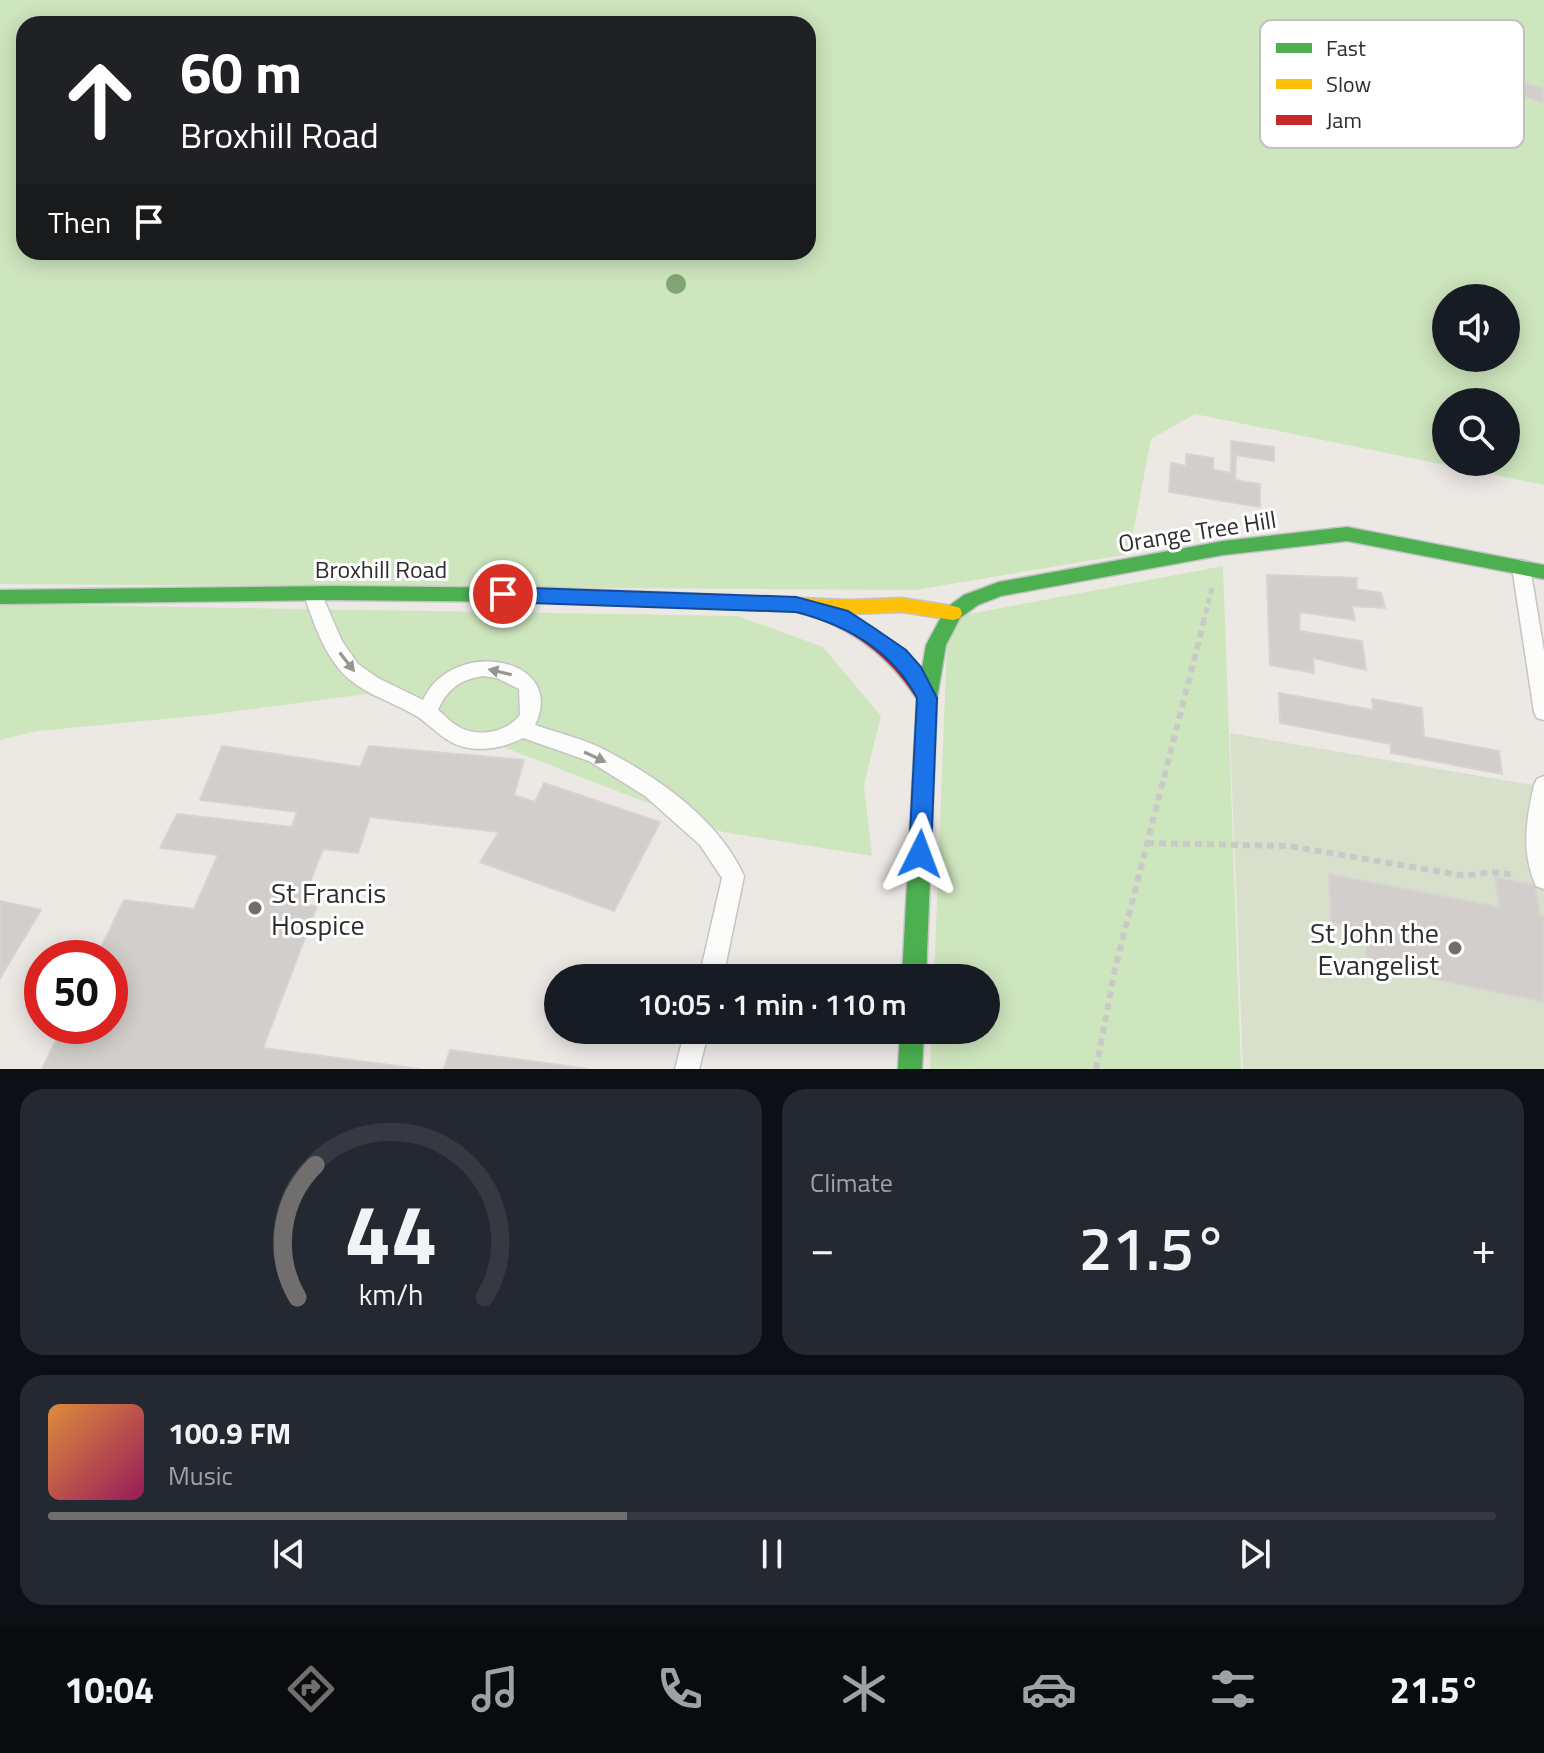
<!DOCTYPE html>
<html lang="en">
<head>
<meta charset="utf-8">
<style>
  :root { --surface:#171b24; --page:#242831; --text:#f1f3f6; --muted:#9ea1a6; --line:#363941; --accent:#706f6e }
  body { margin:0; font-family:"Titillium Web",sans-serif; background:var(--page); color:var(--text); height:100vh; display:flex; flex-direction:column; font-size:30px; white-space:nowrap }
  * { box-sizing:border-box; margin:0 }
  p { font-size:26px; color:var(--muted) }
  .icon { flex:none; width:44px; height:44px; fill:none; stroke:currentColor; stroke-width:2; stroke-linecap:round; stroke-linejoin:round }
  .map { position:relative; height:1069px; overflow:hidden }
  .drawer { display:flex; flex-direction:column; gap:20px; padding:20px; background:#0d0f14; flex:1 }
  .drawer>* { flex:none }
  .banner { position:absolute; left:16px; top:16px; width:800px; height:244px; border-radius:24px; box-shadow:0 4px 20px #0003; background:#202124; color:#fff; overflow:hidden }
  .fabs { position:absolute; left:1432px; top:284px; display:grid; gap:16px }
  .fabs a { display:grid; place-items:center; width:88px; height:88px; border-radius:50%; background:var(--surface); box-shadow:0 4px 20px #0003; font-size:40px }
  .speed { position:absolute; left:24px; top:940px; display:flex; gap:16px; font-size:40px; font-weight:700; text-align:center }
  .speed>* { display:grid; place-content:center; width:104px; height:104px; border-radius:50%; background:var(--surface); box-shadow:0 4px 20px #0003; line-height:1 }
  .speed .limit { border:12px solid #d22; background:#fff; color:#111 }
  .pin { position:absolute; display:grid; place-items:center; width:68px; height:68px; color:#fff; margin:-34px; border:4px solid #fff; border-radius:50%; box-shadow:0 2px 8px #0007 }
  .me { position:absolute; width:88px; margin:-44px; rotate:3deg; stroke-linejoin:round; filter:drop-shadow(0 0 6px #0008) }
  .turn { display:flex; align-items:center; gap:28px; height:168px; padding:0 32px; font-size:36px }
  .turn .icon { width:104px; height:104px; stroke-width:2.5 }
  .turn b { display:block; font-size:56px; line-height:68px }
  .then { display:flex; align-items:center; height:76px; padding:0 32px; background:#0003; gap:16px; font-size:30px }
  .big { font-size:60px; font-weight:600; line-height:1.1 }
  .drawer .tile { flex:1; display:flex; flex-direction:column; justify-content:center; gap:12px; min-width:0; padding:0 28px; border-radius:24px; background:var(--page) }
  .drawer .dial { align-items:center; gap:0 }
  .dial svg { height:208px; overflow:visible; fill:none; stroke:var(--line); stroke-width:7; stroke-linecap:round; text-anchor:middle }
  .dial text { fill:var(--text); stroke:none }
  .song { display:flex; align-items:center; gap:24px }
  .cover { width:96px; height:96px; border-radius:12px; background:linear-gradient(135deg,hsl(30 70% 55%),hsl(330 70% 35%)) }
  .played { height:8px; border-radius:4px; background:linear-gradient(90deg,var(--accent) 40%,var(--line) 40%) }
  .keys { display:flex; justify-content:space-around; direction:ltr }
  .heat { display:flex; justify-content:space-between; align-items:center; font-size:44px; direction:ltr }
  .drawer .tiles { flex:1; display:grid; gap:20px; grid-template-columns:1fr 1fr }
  .tile:last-child { grid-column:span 2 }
  .trip { position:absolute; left:544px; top:964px; width:456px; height:80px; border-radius:40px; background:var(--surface); box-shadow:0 4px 20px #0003; font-weight:600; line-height:80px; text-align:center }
  .tab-bar { display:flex; height:128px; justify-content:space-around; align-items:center; background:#090b0e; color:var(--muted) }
  .tab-bar .icon { width:56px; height:56px }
  .tab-bar .on { color:var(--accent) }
  .tab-bar b { font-size:36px; color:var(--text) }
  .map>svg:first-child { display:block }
</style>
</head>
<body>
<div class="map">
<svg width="1544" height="1069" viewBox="0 0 1544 1069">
  <rect width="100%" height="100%" fill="#ece8e4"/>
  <g fill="#cee6be" fill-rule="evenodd">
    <path d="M0,0H1544V485L1195,414L1151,439L1129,554L915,590L0,584ZM24,24H808V252H24ZM1446,298H1506V358H1446ZM1446,402H1506V462H1446Z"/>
    <path d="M1223,566L1241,1069H930L932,1030H986V978H934L948,618Z"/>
    <path d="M0,604L738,616L823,647L881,716L864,785L872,856L723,832L366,694L207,715L37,731L0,740Z"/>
  </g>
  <path fill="#d8e0cc" d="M1230,733L1544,787V1069H1243Z"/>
  <g fill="#d1cecb" stroke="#d7d4d0" stroke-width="2">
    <path d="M1476,67L1544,89V103L1467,77Z"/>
    <path d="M1231,441L1274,447V461L1236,455L1235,480L1260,484V507L1169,492L1171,463L1186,466V454L1213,458V470L1231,473Z"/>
    <path d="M1267,575L1357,578L1356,589L1381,593L1385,608L1352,606L1355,620L1300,612L1299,631L1362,641L1366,670L1313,658L1314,673L1270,665Z"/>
    <path d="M1279,693L1373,710L1372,699L1422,708L1424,737L1499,751L1502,774L1391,753V744L1280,723Z"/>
    <path d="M222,746L360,767L369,746L524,760L514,795L535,802L544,783L660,822L614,911L480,862L499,832L370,817L358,853L323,849L301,905L317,906L263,1048L419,1069H42L63,1026H110V958H96L124,900L194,909L218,855L160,848L177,814L292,827L297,812L200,800Z"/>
    <path d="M1329,874L1499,907L1495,877L1535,885L1540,916L1544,917V1002L1367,965L1365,930L1331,923Z"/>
    <path d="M0,901L41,910L0,978Z"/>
    <path d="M450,1050L588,1069H444Z"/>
  </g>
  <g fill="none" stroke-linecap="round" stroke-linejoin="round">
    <g stroke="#c5c4c5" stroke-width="3">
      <g id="lane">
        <path d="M1521,560L1528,562L1530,567L1544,651V720L1537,718L1534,712L1512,567L1514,562Z"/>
        <path d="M312,586L319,588L342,641L358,664L378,678L423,700C453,635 568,658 535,725C558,733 584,739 605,750C658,777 719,820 744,876L723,978H699L722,878L700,845L645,796L589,761L523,738C505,747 484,752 464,747C444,742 434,728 418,717C391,700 356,693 336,665C320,644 312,617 303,593L305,588ZM483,676L497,678L519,689L520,715C507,732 478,738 459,727C451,723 445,715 438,710C447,689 461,679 483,676Z"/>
        <path d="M1544,776V889L1536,886C1521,853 1526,820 1534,785L1537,779Z"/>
        <path d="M685,1030H709L699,1069H675Z"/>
      </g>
    </g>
    <g stroke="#c5c4c5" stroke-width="3">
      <g id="fast">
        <path d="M1347,527L1544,565V579L1347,541L1223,555L1001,596L978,605L960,618L946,645L937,698L926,978H902L917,698L926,645L946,608L964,595L999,582L1223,541Z"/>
        <path d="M334,586L548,588L555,590L557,595L555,600L548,602L334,600L0,604V590Z"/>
        <path d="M900,1030H924L922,1069H898Z"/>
      </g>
    </g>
    <g stroke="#c5c4c5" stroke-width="3">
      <path id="slow" d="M548,588L850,600L902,598L953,606L960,608L962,613L960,618L953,620L902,612L850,614L548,602L541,600L539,595L541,590Z"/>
    </g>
    <g stroke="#c5c4c5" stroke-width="3">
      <path id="jam" d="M821,604C870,620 913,651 937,698L934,704L927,706L920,704C894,662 861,634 814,616L812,611L814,606Z"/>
    </g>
    <path stroke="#c9c9c8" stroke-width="5" stroke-dasharray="6 4" stroke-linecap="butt" d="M1203,623L1213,584"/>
    <g stroke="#c9c9c8" stroke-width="6" stroke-dasharray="7 5" stroke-linecap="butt">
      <path d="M1147,843L1289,846L1465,876L1492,872L1515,875"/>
      <path d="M1096,1069L1115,969L1204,621"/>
    </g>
    <use href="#lane" fill="#fcfcfb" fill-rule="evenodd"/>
    <use href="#fast" fill="#4caf50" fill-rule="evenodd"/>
    <use href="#slow" fill="#ffc107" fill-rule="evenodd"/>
    <use href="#jam" fill="#c62828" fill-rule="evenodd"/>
  </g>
  <circle fill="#82a575" cx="676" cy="284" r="10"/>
  <defs><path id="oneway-solid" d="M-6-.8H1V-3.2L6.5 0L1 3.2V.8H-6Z" transform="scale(2)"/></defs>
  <g fill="#959594">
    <use href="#oneway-solid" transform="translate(347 662) rotate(52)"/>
    <use href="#oneway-solid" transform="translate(500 672) rotate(-167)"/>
    <use href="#oneway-solid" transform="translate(595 757) rotate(25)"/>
  </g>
  <path fill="#1a73e8" stroke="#114b97" stroke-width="2" d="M503,587L796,597L848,611L874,628L906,650L921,667L937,698L931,854L928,861L920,864L912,861L909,854L917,698C892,650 846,625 796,612L503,602L493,594Z"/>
  <g fill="#706f6e" stroke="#fff" stroke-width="3">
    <circle cx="255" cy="908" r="8"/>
    <circle cx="1455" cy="948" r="8"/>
  </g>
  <g text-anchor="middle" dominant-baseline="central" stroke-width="6" stroke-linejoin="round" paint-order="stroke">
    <g font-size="24" fill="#2e2e2e" stroke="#fff">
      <text transform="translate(1197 531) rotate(-9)">Orange Tree Hill</text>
      <text x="381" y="569">Broxhill Road</text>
    </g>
    <g font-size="28" fill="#2e2e2e" stroke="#fff" text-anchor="start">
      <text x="271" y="892">St Francis<tspan x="271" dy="32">Hospice</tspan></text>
      <text x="1439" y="932" text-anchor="end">St John the<tspan x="1439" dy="32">Evangelist</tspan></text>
    </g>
  </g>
  <rect x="1260" y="20" width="264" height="128" rx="12" fill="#fff" stroke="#c0c0c0" stroke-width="2"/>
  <rect x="1276" y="43" width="36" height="10" fill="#4caf50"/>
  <rect x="1276" y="79" width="36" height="10" fill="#ffc107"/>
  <rect x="1276" y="115" width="36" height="10" fill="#c62828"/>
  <g font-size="22" fill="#2e2e2e">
    <text x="1326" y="56">Fast</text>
    <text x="1326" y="92">Slow</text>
    <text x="1326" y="128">Jam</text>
  </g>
</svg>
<div class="fabs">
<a><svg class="icon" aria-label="sound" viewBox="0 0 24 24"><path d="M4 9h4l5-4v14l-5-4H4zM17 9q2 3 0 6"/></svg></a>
<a><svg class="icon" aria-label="search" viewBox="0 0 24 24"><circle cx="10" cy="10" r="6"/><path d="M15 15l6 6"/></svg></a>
</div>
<div class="speed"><div class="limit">50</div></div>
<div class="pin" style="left:503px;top:594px;background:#d93025"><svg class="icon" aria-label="arrive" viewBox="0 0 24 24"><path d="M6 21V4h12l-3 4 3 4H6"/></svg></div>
<svg class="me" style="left:920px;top:854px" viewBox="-20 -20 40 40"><path d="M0-17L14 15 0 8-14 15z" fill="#1a73e8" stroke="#fff" stroke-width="4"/></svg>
<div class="trip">10:05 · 1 min · 110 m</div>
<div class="banner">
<div class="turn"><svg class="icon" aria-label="ahead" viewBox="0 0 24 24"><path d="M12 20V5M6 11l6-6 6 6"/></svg><div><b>60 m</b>Broxhill Road</div></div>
<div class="then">Then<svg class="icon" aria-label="arrive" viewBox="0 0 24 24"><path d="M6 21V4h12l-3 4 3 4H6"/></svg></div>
</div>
</div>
<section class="drawer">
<div class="tiles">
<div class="tile dial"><svg viewBox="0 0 100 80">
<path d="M14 69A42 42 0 1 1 86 69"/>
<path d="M14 69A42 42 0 0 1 21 18" stroke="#706f6e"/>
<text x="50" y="56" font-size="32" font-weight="700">44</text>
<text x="50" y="72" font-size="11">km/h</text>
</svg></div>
<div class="tile"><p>Climate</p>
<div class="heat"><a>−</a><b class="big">21.5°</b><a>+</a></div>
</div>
<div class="tile">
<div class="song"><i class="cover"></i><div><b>100.9 FM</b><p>Music</p></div></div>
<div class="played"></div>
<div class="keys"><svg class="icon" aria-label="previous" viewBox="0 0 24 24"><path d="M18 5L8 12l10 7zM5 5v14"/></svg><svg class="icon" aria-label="pause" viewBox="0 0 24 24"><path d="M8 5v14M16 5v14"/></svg><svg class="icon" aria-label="next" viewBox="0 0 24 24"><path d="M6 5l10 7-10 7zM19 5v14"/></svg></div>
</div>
</div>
</section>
<nav class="tab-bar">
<b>10:04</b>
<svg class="icon on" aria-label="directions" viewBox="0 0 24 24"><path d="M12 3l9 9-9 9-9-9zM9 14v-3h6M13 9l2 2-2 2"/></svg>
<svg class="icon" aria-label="music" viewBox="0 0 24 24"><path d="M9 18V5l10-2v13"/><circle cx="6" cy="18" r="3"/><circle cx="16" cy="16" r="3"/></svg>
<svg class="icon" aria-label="phone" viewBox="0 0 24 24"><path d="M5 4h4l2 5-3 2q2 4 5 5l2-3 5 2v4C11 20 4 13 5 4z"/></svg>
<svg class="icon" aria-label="climate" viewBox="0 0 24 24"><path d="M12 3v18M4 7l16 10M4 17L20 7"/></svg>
<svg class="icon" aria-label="car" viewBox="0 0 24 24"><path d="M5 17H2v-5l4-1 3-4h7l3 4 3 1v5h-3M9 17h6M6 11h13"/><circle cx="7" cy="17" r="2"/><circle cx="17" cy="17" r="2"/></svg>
<svg class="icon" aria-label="filters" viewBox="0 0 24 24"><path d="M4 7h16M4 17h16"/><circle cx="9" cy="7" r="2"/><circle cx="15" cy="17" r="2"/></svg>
<b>21.5°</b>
</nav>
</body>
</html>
